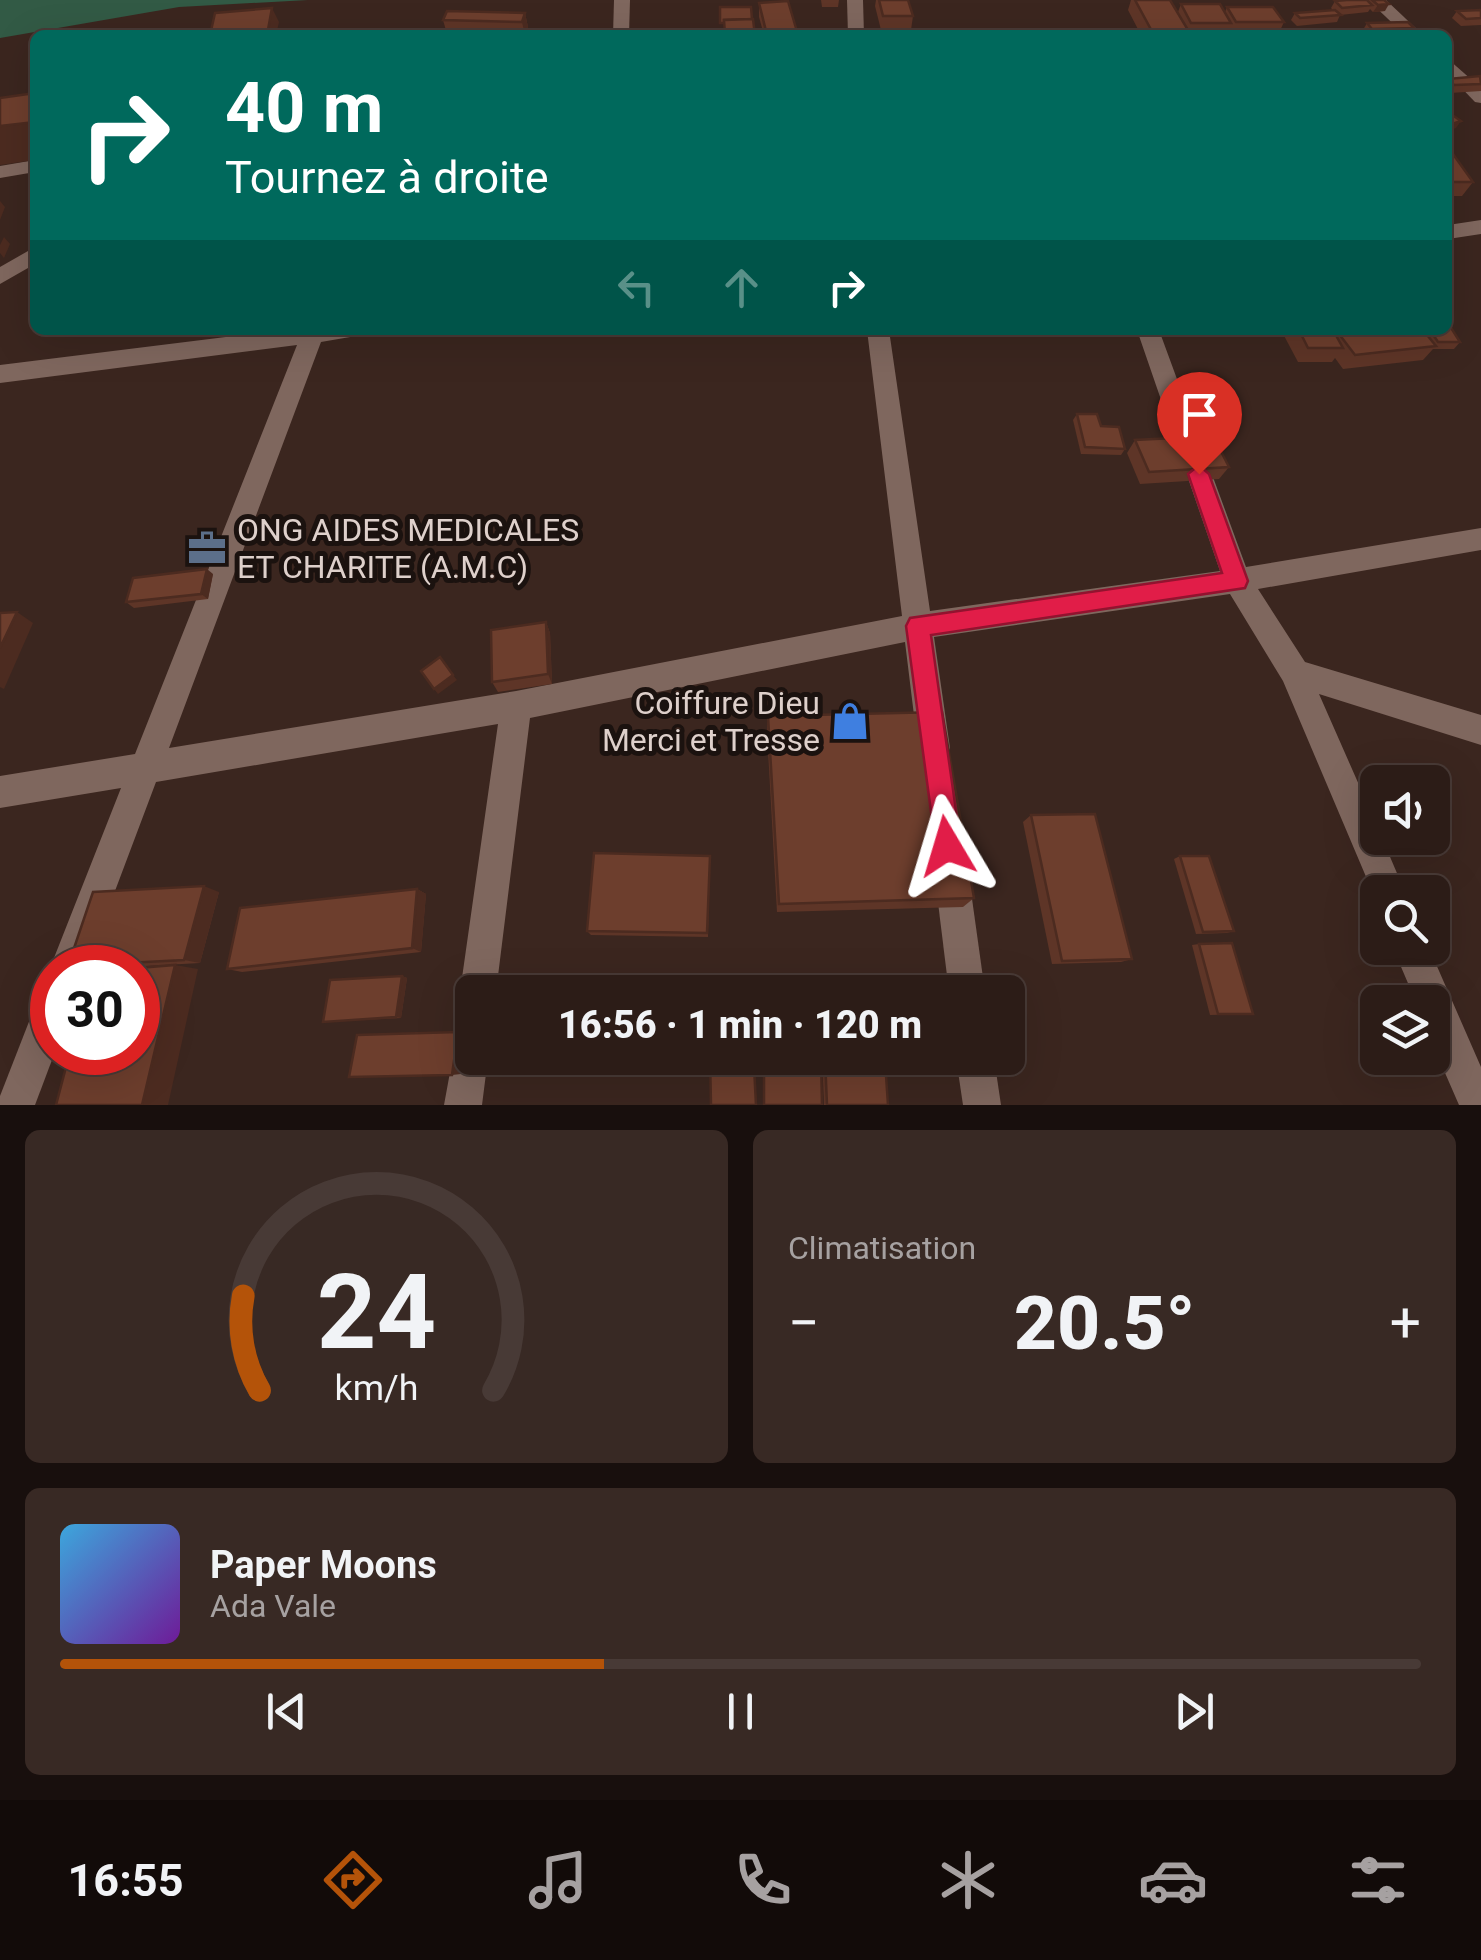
<!DOCTYPE html>
<html lang="fr">
<head>
<meta charset="utf-8">
<style>
  :root { --surface:#2c1c17; --page:#382924; --text:#f1f3f6; --muted:#a6a1a1; --line:#483a36; --accent:#b45309 }
  body { margin:0; font-family:Roboto,sans-serif; background:var(--page); color:var(--text); height:100vh; display:flex; flex-direction:column; font-size:38px; white-space:nowrap }
  * { box-sizing:border-box; margin:0 }
  p { font-size:32px; color:var(--muted) }
  .icon { flex:none; width:55px; height:55px; fill:none; stroke:currentColor; stroke-width:2; stroke-linecap:round; stroke-linejoin:round }
  .map { position:relative; height:1105px; overflow:hidden }
  .panel { display:flex; flex-direction:column; gap:25px; padding:25px; background:#180f0d; flex:1 }
  .panel>* { flex:none }
  .guide { position:absolute; left:30px; top:30px; width:1422px; height:305px; border-radius:15px; box-shadow:0 10px 40px #0002,0 0 0 2px var(--line); background:#00695c; color:#fff; overflow:hidden }
  .tools { position:absolute; left:1360px; top:765px; display:grid; gap:20px }
  .tools a { display:grid; place-items:center; width:90px; height:90px; border-radius:15px; background:var(--surface); box-shadow:0 10px 40px #0002,0 0 0 2px var(--line); font-size:50px }
  .speed { position:absolute; left:30px; top:945px; display:flex; gap:20px; font-size:50px; font-weight:700; text-align:center }
  .speed>* { display:grid; place-content:center; width:130px; height:130px; border-radius:50%; background:var(--surface); box-shadow:0 10px 40px #0002,0 0 0 2px var(--line); line-height:1 }
  .speed .limit { border:15px solid #d22; background:#fff; color:#111 }
  .pin { position:absolute; display:grid; place-items:center; width:85px; height:85px; color:#fff; margin:-102px -42px; border-radius:50% 50% 50% 0; rotate:-45deg; box-shadow:0 0 10px #0007 }
  .pin .icon { rotate:45deg }
  .me { position:absolute; width:110px; margin:-55px; rotate:353deg; stroke-linejoin:round; filter:drop-shadow(0 0 8px #0008) }
  .turn { display:flex; align-items:center; gap:35px; height:210px; padding:0 30px; font-size:45px }
  .turn .icon { width:130px; height:130px; stroke-width:2.5 }
  .turn b { display:block; font-size:70px; line-height:85px }
  .lanes { display:flex; align-items:center; height:95px; padding:0 30px; background:#0003; justify-content:center; gap:50px; direction:ltr }
  .lanes .off { opacity:.35 }
  .big { font-size:75px; font-weight:800; line-height:1.1 }
  .panel .card { flex:1; display:flex; flex-direction:column; justify-content:center; gap:15px; min-width:0; padding:0 35px; border-radius:15px; background:var(--page) }
  .panel .dial { align-items:center; gap:0 }
  .dial svg { height:260px; overflow:visible; fill:none; stroke:var(--line); stroke-width:7; stroke-linecap:round; text-anchor:middle }
  .dial text { fill:var(--text); stroke:none }
  .song { display:flex; align-items:center; gap:30px }
  .cover { width:120px; height:120px; border-radius:15px; background:linear-gradient(135deg,hsl(200 70% 55%),hsl(280 70% 35%)) }
  .played { height:10px; border-radius:5px; background:linear-gradient(90deg,var(--accent) 40%,var(--line) 40%) }
  .keys { display:flex; justify-content:space-around; direction:ltr }
  .heat { display:flex; justify-content:space-between; align-items:center; font-size:55px; direction:ltr }
  .panel .tiles { flex:1; display:grid; gap:25px; grid-template-columns:1fr 1fr }
  .card:last-child { grid-column:span 2 }
  .trip { position:absolute; left:455px; top:975px; width:570px; height:100px; border-radius:15px; background:var(--surface); box-shadow:0 10px 40px #0002,0 0 0 2px var(--line); font-weight:800; line-height:100px; text-align:center }
  .tabs { display:flex; height:160px; justify-content:space-around; align-items:center; background:#120b09; color:var(--muted) }
  .tabs .icon { width:70px; height:70px }
  .tabs .on { color:var(--accent) }
  .tabs b { font-size:45px; color:var(--text) }
  .map>svg:first-child { display:block }
</style>
</head>
<body>
<div class="map">
<svg width="1481" height="1105" viewBox="0 0 1481 1105">
  <rect width="100%" height="100%" fill="#3b261f"/>
  <path fill="#325a45" d="M0,0H308L179,7L0,38Z"/>
  <g fill="none" stroke-linecap="round" stroke-linejoin="round">
    <g fill="#7f675e" fill-rule="evenodd">
      <path d="M614,0H630L629,35H613Z"/>
      <path d="M847,0H863L864,35H848Z"/>
      <path d="M1368,0H1386L1423,35H1405Z"/>
      <path d="M412,28L418,29L419,35H403Z"/>
      <path d="M1448,59L1481,88V103L1475,102L1448,74Z"/>
      <path d="M35,160V172L0,178V166Z"/>
      <path d="M1481,220V234L1448,239V225Z"/>
      <path d="M35,247V264L0,284V267Z"/>
      <path d="M283,330H359L356,336L321,342L169,748L516,691L902,616L867,330H889L930,611L1220,571L1137,330H1159L1246,567L1481,528V550L1258,589L1305,662L1481,715V745L1319,694L1378,828V838H1382L1405,892H1378V905L1283,681L1230,594L934,637L950,748L945,759L934,763L923,759L918,748L905,642L530,718L496,992H472V1008L465,1005L460,992L498,724L156,782L86,968H52V974L50,968L121,788L0,808V776L135,754L297,345L0,383V365Z"/>
      <path d="M951,853L963,858L968,870L985,992H949L934,870L939,858Z"/>
      <path d="M1393,948H1429L1481,1067V1105H1459L1432,1043V1002H1416Z"/>
      <path d="M52,991L55,1052L35,1105H0V1096L39,996Z"/>
      <path d="M472,1017V1058H488L482,1105H444L459,1023Z"/>
      <path d="M956,1058H994L1001,1105H963Z"/>
    </g>
  </g>
  <g fill="#5e3527">
    <path d="M821,0H839L838,7H822Z"/>
    <path d="M876,0H908L913,16L911,30H881L875,6Z"/>
    <path d="M1131,0H1170L1178,12L1181,4L1225,12L1227,7L1284,22L1278,35H1229L1227,32L1226,35H1141L1128,10Z"/>
    <path d="M1347,0H1384L1385,11L1373,12L1370,9L1368,12L1340,15L1337,22L1297,26L1291,20L1295,13L1333,10L1331,8L1335,1Z"/>
    <path d="M759,3L798,35H764L759,17Z"/>
    <path d="M1481,10V25L1461,26L1452,18L1457,11Z"/>
    <path d="M525,13L528,27L526,34L539,35L447,34L443,20Z"/>
    <path d="M1367,23L1414,28L1410,35H1367L1363,30Z"/>
    <path d="M1448,78H1481V91L1450,93L1448,97Z"/>
    <path d="M1448,147L1473,182L1462,196H1448Z"/>
    <path d="M1281,330H1333L1334,332L1339,330H1448L1460,342L1454,349H1433L1423,360L1343,369L1335,358L1332,362H1298Z"/>
    <path d="M1077,414L1101,426L1125,449L1121,455L1081,454L1073,420Z"/>
    <path d="M1135,440L1229,467L1219,479L1140,484L1127,453Z"/>
    <path d="M213,574L208,599L134,608L126,602Z"/>
    <path d="M546,622L550,633L552,684L498,692L492,682Z"/>
    <path d="M768,716L974,898L963,907L777,912L767,732Z"/>
    <path d="M1031,815L1132,959L1121,962L1052,964L1023,822Z"/>
    <path d="M1180,856L1234,931L1227,933L1196,934L1174,859Z"/>
    <path d="M710,862L708,937L591,935L587,931Z"/>
    <path d="M417,889L426,894L421,952L242,972L227,969Z"/>
    <path d="M219,892L200,963L111,968H80L68,966Z"/>
    <path d="M1199,944L1253,1014L1210,1015L1192,945Z"/>
    <path d="M402,976L407,978L401,1018L323,1022Z"/>
    <path d="M822,1058L885,1060L888,1105H824Z"/>
  </g>
  <g fill="#4c2b20">
    <path d="M1389,4L1385,11L1373,12L1378,5Z"/>
    <path d="M272,8L279,22L276,35H267Z"/>
    <path d="M525,13L528,27L525,35L522,22Z"/>
    <path d="M1461,121L1456,128L1448,131L1452,124Z"/>
    <path d="M35,122V160L0,165V126Z"/>
    <path d="M0,201L5,207L0,220Z"/>
    <path d="M4,237L10,244L4,258L0,253V245Z"/>
    <path d="M207,569L213,574L208,599L201,594Z"/>
    <path d="M17,612L33,623L4,689L0,687V648Z"/>
    <path d="M546,622L550,633L552,684L548,674Z"/>
    <path d="M453,675L457,680L438,694L434,689Z"/>
    <path d="M204,886L219,892L200,963L184,960Z"/>
    <path d="M417,889L426,894L421,952L412,948Z"/>
    <path d="M175,965L198,969L168,1105H142Z"/>
    <path d="M402,976L407,978L401,1018L396,1017Z"/>
    <path d="M458,1032L466,1033L461,1074L452,1075Z"/>
  </g>
  <g fill="#6d3e2d" stroke="#4c2b20" stroke-width="2.5">
    <path d="M879,0H908L913,16H883Z"/>
    <path d="M1135,0H1170L1191,35H1154Z"/>
    <path d="M1347,0H1367L1372,5L1342,8L1335,1Z"/>
    <path d="M1372,0H1384L1389,4L1378,5Z"/>
    <path d="M788,1L798,35H767L759,3Z"/>
    <path d="M1181,4H1220L1231,23H1191Z"/>
    <path d="M720,7H751L752,19L724,20V23H720Z"/>
    <path d="M1227,7H1273L1284,22H1236Z"/>
    <path d="M272,8L267,35H210L215,13Z"/>
    <path d="M1335,10L1341,15L1300,18L1295,13Z"/>
    <path d="M1481,10V18L1466,19L1457,11Z"/>
    <path d="M447,11L525,13L522,22L443,20Z"/>
    <path d="M753,19L755,35H725L724,20Z"/>
    <path d="M1408,22L1414,28L1372,29L1367,23Z"/>
    <path d="M494,33L539,35H493Z"/>
    <path d="M1480,76L1481,84L1454,85L1448,79Z"/>
    <path d="M35,93V122L0,126V98Z"/>
    <path d="M1448,112L1461,121L1452,124L1448,121Z"/>
    <path d="M1448,147L1473,182H1448Z"/>
    <path d="M1448,323L1460,342H1438L1430,330H1448Z"/>
    <path d="M1299,330H1333L1343,348H1308Z"/>
    <path d="M1336,330H1423L1436,346L1355,355Z"/>
    <path d="M1077,414H1097L1101,426L1119,427L1125,449L1085,447Z"/>
    <path d="M1213,436L1229,467L1149,472L1135,440Z"/>
    <path d="M207,569L201,594L126,602L133,578Z"/>
    <path d="M17,612L0,648V613Z"/>
    <path d="M546,622L548,674L492,682L491,630Z"/>
    <path d="M440,657L453,675L434,689L421,671Z"/>
    <path d="M942,712L974,898L779,904L768,716Z"/>
    <path d="M1095,814L1132,959L1062,961L1031,815Z"/>
    <path d="M594,853L710,856L707,933L587,931Z"/>
    <path d="M1180,856H1209L1234,931L1203,932Z"/>
    <path d="M204,886L184,960L68,966L93,892Z"/>
    <path d="M417,889L412,948L227,969L240,908Z"/>
    <path d="M1232,943L1253,1014H1218L1199,944Z"/>
    <path d="M175,965L142,1105H56L70,1052H138V968Z"/>
    <path d="M402,976L396,1017L323,1022L330,980Z"/>
    <path d="M458,1032L452,1075L349,1077L357,1035Z"/>
    <path d="M710,1058H738V1066H754L756,1105H711Z"/>
    <path d="M764,1058H821L822,1105H764Z"/>
    <path d="M825,1058L885,1060L888,1105H827Z"/>
  </g>
  <path fill="#e11d48" stroke="#92132f" stroke-width="2.5" d="M1199,465L1209,474L1248,581L1245,588L931,635L961,846L957,856L947,860L937,856L906,626L910,618L1222,573L1188,474Z"/>
  <defs>
    <g id="office-bare" transform="scale(3)"><path d="M-6-3h4V-5.5h4V-3h4V5H-6ZM-1-4.5V-3h2v-1.5ZM-6 0V1H6V0Z" fill="#5c6f8a" stroke="#1b120f" stroke-width="2.5" paint-order="stroke"/></g>
    <g id="shop-bare" transform="scale(3)"><path d="M-5-2.5h2.3a2.7 3.5 0 0 1 5.4 0H5L5.5 6h-11ZM-1.5-2.5h3a1.5 2.3 0 0 0-3 0Z" fill="#3f7fe0" stroke="#1b120f" stroke-width="2.5" paint-order="stroke"/></g>
  </defs>
  <g fill-rule="evenodd">
    <use href="#office-bare" x="207" y="548"/>
    <use href="#shop-bare" x="850" y="721"/>
  </g>
  <g text-anchor="middle" dominant-baseline="central" stroke-width="10" stroke-linejoin="round" paint-order="stroke">
    <g font-size="32" fill="#ded0cb" stroke="#1b120f" text-anchor="start">
      <text x="237" y="530">ONG AIDES MEDICALES<tspan x="237" dy="37">ET CHARITE (A.M.C)</tspan></text>
      <text x="820" y="703" text-anchor="end">Coiffure Dieu<tspan x="820" dy="37">Merci et Tresse</tspan></text>
    </g>
  </g>
</svg>
<div class="tools">
<a><svg class="icon" aria-label="sound" viewBox="0 0 24 24"><path d="M4 9h4l5-4v14l-5-4H4zM17 9q2 3 0 6"/></svg></a>
<a><svg class="icon" aria-label="search" viewBox="0 0 24 24"><circle cx="10" cy="10" r="6"/><path d="M15 15l6 6"/></svg></a>
<a><svg class="icon" aria-label="layers" viewBox="0 0 24 24"><path d="M12 4l9 5-9 5-9-5zM3 14l9 5 9-5"/></svg></a>
</div>
<div class="speed"><div class="limit">30</div></div>
<div class="pin" style="left:1199px;top:474px;background:#d93025"><svg class="icon" aria-label="arrive" viewBox="0 0 24 24"><path d="M6 21V4h12l-3 4 3 4H6"/></svg></div>
<svg class="me" style="left:947px;top:846px" viewBox="-20 -20 40 40"><path d="M0-17L14 15 0 8-14 15z" fill="#e11d48" stroke="#fff" stroke-width="4"/></svg>
<div class="trip">16:56 · 1 min · 120 m</div>
<div class="guide">
<div class="turn"><svg class="icon" aria-label="right" viewBox="0 0 24 24"><path d="M7 20v-9h11M14 6l5 5-5 5"/></svg><div><b>40 m</b>Tournez à droite</div></div>
<div class="lanes"><svg class="icon off" aria-label="left" viewBox="0 0 24 24"><path d="M17 20v-9H6M10 6l-5 5 5 5"/></svg><svg class="icon off" aria-label="ahead" viewBox="0 0 24 24"><path d="M12 20V5M6 11l6-6 6 6"/></svg><svg class="icon" aria-label="right" viewBox="0 0 24 24"><path d="M7 20v-9h11M14 6l5 5-5 5"/></svg></div>
</div>
</div>
<section class="panel">
<div class="tiles">
<div class="card dial"><svg viewBox="0 0 100 80">
<path d="M14 69A42 42 0 1 1 86 69"/>
<path d="M14 69A42 42 0 0 1 9 40" stroke="#b45309"/>
<text x="50" y="56" font-size="32" font-weight="700">24</text>
<text x="50" y="72" font-size="11">km/h</text>
</svg></div>
<div class="card"><p>Climatisation</p>
<div class="heat"><a>−</a><b class="big">20.5°</b><a>+</a></div>
</div>
<div class="card">
<div class="song"><i class="cover"></i><div><b>Paper Moons</b><p>Ada Vale</p></div></div>
<div class="played"></div>
<div class="keys"><svg class="icon" aria-label="previous" viewBox="0 0 24 24"><path d="M18 5L8 12l10 7zM5 5v14"/></svg><svg class="icon" aria-label="pause" viewBox="0 0 24 24"><path d="M8 5v14M16 5v14"/></svg><svg class="icon" aria-label="next" viewBox="0 0 24 24"><path d="M6 5l10 7-10 7zM19 5v14"/></svg></div>
</div>
</div>
</section>
<nav class="tabs">
<b>16:55</b>
<svg class="icon on" aria-label="directions" viewBox="0 0 24 24"><path d="M12 3l9 9-9 9-9-9zM9 14v-3h6M13 9l2 2-2 2"/></svg>
<svg class="icon" aria-label="music" viewBox="0 0 24 24"><path d="M9 18V5l10-2v13"/><circle cx="6" cy="18" r="3"/><circle cx="16" cy="16" r="3"/></svg>
<svg class="icon" aria-label="phone" viewBox="0 0 24 24"><path d="M5 4h4l2 5-3 2q2 4 5 5l2-3 5 2v4C11 20 4 13 5 4z"/></svg>
<svg class="icon" aria-label="climate" viewBox="0 0 24 24"><path d="M12 3v18M4 7l16 10M4 17L20 7"/></svg>
<svg class="icon" aria-label="car" viewBox="0 0 24 24"><path d="M5 17H2v-5l4-1 3-4h7l3 4 3 1v5h-3M9 17h6M6 11h13"/><circle cx="7" cy="17" r="2"/><circle cx="17" cy="17" r="2"/></svg>
<svg class="icon" aria-label="filters" viewBox="0 0 24 24"><path d="M4 7h16M4 17h16"/><circle cx="9" cy="7" r="2"/><circle cx="15" cy="17" r="2"/></svg>
</nav>
</body>
</html>
